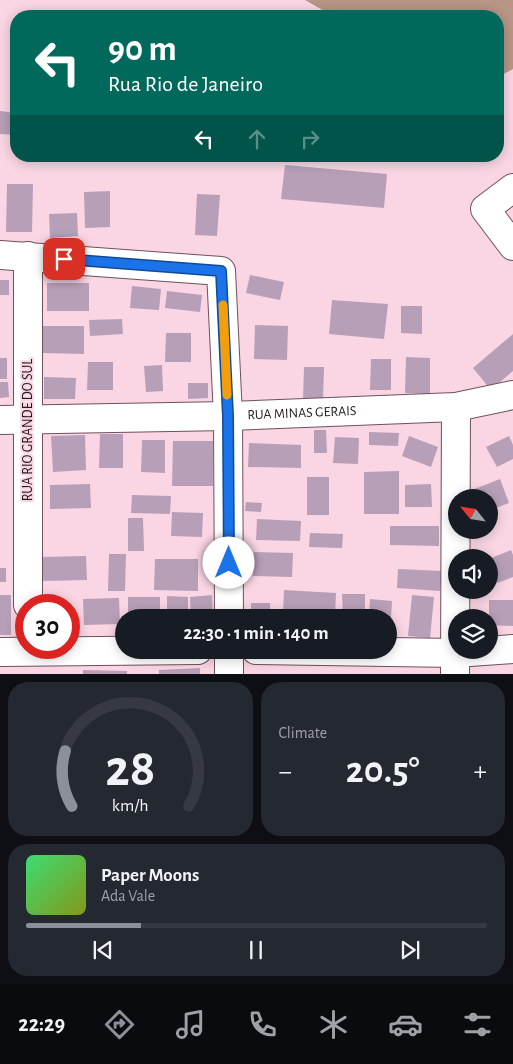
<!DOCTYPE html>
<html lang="en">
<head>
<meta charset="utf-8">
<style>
  :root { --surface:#171b24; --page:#242831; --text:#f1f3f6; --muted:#9ea1a6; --line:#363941; --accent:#8c9099 }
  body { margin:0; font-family:"Alegreya Sans",sans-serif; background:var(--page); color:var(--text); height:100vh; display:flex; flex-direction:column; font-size:19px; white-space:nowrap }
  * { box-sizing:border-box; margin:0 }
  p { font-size:16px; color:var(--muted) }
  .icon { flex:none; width:28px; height:28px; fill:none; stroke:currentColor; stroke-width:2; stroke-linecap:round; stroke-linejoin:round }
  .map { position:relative; height:674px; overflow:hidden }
  .sheet { display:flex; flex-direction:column; gap:8px; padding:8px; background:#0d0f14; flex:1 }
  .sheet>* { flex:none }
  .banner { position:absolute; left:10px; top:10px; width:494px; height:152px; border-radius:20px; box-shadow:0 2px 12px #0003; background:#00695c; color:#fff; overflow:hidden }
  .needle { width:32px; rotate:300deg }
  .tools { position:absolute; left:448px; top:489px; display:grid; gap:10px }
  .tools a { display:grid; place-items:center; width:50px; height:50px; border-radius:50%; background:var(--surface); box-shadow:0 2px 12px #0003; font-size:25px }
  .speed { position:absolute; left:15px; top:594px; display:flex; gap:10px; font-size:25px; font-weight:700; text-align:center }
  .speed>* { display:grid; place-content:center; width:65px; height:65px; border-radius:50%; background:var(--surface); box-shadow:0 2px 12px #0003; line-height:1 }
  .speed .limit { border:8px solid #d22; background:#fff; color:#111 }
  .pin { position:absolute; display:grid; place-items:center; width:42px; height:42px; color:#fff; margin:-21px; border-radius:10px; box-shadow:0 2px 8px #0006 }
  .me { position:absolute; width:55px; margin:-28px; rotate:0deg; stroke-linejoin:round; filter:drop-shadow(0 0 4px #0008) }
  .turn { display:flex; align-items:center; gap:18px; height:105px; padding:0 15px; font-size:22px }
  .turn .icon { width:65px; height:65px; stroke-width:2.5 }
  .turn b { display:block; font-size:35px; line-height:42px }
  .lanes { display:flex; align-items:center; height:48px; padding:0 15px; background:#0003; justify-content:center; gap:25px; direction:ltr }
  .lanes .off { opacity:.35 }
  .big { font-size:38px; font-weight:700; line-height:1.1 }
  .sheet .widget { flex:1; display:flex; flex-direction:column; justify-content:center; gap:8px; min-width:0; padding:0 18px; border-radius:20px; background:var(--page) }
  .sheet .dial { align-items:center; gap:0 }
  .dial svg { height:130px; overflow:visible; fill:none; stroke:var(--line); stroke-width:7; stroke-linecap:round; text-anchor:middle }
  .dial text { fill:var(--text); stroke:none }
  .song { display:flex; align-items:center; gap:15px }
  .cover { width:60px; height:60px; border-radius:8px; background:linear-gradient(135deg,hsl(140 70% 55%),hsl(70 70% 35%)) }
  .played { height:5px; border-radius:2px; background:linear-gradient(90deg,var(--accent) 25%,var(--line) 25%) }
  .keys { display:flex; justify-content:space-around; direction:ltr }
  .heat { display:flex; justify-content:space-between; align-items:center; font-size:28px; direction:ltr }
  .sheet .tiles { flex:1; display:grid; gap:8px; grid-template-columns:1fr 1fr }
  .widget:last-child { grid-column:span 2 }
  .trip { position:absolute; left:115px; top:609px; width:282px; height:50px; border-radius:25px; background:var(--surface); box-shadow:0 2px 12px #0003; font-weight:700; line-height:50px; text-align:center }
  .dock { display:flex; height:80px; justify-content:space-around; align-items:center; background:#090b0e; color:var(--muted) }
  .dock .icon { width:35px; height:35px }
  .dock .selected { color:var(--accent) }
  .dock b { font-size:22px; color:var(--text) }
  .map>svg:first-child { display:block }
</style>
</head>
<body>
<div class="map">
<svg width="513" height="674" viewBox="0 0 513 674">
  <rect width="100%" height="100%" fill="#fad5e3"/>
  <path fill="#b89585" d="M305,0H513V69L498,77V16H333Z"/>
  <g fill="#b89fb8">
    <path d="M0,111L16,113V135L0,134Z"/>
    <path d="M285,165L387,174L384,208L281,199Z"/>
    <path d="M7,184H33L32,232H6Z"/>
    <path d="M110,191V227L85,228L84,192Z"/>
    <path d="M197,194L220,195L217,236L195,235Z"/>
    <path d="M77,213L78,236L50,238L49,214Z"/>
    <path d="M250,275L284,282L280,300L246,293Z"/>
    <rect x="0" y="280" width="9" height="15"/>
    <rect x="47" y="283" width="42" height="28"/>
    <path d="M132,286L161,289L159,310L130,308Z"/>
    <path d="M167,291L202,295L200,312L165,308Z"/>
    <path d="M332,300L388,304L384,339L329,334Z"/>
    <path d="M401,306H422V334L401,333Z"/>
    <path d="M122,319L123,334L90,336L89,320Z"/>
    <path d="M255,325L288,326L287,360L254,359Z"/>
    <path d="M43,326H84V354L42,353Z"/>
    <path d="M166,333H191V362H165Z"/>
    <path d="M513,334V371L491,390L473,368Z"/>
    <path d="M406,357L430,358V394L405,393Z"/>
    <rect x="0" y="358" width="7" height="21"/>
    <path d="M371,359H391V390H370Z"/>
    <path d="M88,362H113V390H87Z"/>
    <path d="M162,365L163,391L146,392L144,366Z"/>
    <path d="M304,367H324L323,400H303Z"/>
    <path d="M44,377L76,378L75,399H44Z"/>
    <path d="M0,382H8L9,397L0,398Z"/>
    <path d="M188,383H208V398L188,399Z"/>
    <path d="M314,430H326L327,453H314Z"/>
    <path d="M369,432L399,433L398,446L369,445Z"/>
    <path d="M100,434H123V468H99Z"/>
    <path d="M85,435L86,470L53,472L51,436Z"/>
    <path d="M409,436L438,447L431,467L402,456Z"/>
    <path d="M509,436L513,445V459L497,467L486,447Z"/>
    <path d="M335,437L359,438L358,464L333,463Z"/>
    <path d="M142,440H165V473L141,472Z"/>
    <path d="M173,441H213V486H172Z"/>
    <path d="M249,443L301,445V468L248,467Z"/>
    <path d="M399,471V514H364V472Z"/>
    <rect x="307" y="477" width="22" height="38"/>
    <path d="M500,479L509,503L493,509L497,518L489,521V498H464L462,494Z"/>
    <path d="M90,484L91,508L50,509V485Z"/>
    <path d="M431,484L432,507H405V485Z"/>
    <path d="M132,495L171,496L170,514L131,513Z"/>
    <path d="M246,502L262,503L261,512L245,511Z"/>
    <path d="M172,512L203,513L202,537L171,536Z"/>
    <path d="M128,518H143L144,551H128Z"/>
    <path d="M257,519L301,521L300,541L256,540Z"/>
    <path d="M390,526H439V546L390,545Z"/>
    <path d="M310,533L343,534L342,548L309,547Z"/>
    <path d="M511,550L513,555V577L497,583L489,559Z"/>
    <path d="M254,552L293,553L292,577L253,576Z"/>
    <path d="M109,554H126L125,591H108Z"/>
    <path d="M86,556L87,580L42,581L41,557Z"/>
    <path d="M155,559H198V591L154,590Z"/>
    <rect x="0" y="568" width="6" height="14"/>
    <path d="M398,569L442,571L440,591L397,588Z"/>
    <path d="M284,590L336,593L335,616L283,614Z"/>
    <path d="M342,594H365V618H343Z"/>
    <rect x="0" y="595" width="11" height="40"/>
    <path d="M212,595L213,618H191L190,597Z"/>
    <path d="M412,595L434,597L430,638L408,636Z"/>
    <path d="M167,596L188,597V618H167Z"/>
    <rect x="128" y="597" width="32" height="21"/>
    <path d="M119,598L120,624L84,625L83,599Z"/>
    <path d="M370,599L392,601L391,619L369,618Z"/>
    <path d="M489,600H513V626L489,625Z"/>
    <rect x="251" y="603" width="19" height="15"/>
    <path d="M200,668V674H159V670Z"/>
    <path d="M83,670L127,671V674H83Z"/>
  </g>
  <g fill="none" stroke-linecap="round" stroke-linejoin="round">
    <g stroke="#6f505d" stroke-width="30">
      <g id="minor">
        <path d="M513,188L485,209L513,246"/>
        <path d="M0,255L221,271L228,416L229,618"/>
        <path d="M28,256V605"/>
        <path id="s1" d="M0,420L228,416L456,407L513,395"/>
        <path d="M229,650V674"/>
        <path d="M256,650L455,653L513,649"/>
        <path d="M0,652L198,650"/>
        <path d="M455,674L456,407"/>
      </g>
    </g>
    <use href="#minor" stroke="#fff" stroke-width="28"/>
  </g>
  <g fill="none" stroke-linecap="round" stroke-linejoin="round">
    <g stroke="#114b97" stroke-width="12">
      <path id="route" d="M64,259L221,271L228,416L229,563"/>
    </g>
    <use href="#route" stroke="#1a73e8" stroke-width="9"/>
    <path stroke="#f59e0b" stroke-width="9" d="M223,305L227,395"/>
  </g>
  <g text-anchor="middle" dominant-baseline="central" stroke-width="4" stroke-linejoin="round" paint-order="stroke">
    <g font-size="14" fill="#26191e" stroke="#fad5e3">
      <text stroke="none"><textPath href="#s1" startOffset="302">RUA MINAS GERAIS</textPath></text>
      <text transform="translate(28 430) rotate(-90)">RUA RIO GRANDE DO SUL</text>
    </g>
  </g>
</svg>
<div class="tools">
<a><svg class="needle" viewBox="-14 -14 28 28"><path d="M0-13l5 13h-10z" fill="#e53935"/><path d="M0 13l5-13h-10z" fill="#9ea1a6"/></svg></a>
<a><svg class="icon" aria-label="sound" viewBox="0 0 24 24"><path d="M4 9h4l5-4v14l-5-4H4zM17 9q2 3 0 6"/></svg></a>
<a><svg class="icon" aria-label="layers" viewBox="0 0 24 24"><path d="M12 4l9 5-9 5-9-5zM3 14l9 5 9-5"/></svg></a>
</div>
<div class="speed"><div class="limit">30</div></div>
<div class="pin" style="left:64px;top:259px;background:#d93025"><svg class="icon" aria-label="arrive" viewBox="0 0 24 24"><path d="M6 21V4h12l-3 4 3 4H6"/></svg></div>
<svg class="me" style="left:229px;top:563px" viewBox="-20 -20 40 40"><circle r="19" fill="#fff"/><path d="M0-13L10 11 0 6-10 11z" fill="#1a73e8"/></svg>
<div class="trip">22:30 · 1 min · 140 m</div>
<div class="banner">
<div class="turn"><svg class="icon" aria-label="left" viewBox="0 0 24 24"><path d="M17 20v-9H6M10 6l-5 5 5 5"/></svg><div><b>90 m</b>Rua Rio de Janeiro</div></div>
<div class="lanes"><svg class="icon" aria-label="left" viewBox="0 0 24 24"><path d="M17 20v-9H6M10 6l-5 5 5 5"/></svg><svg class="icon off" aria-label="ahead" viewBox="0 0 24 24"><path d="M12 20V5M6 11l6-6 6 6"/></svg><svg class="icon off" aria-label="right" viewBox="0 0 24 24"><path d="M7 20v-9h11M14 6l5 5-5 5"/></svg></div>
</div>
</div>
<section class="sheet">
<div class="tiles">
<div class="widget dial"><svg viewBox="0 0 100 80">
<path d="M14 69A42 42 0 1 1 86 69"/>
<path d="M14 69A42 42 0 0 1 10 35" stroke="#8c9099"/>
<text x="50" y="56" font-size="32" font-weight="700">28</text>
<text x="50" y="72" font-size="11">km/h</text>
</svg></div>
<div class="widget"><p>Climate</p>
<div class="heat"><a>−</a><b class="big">20.5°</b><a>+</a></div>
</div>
<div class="widget">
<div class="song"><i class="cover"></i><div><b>Paper Moons</b><p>Ada Vale</p></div></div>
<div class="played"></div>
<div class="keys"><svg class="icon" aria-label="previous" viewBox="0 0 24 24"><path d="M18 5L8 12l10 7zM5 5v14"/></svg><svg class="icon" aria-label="pause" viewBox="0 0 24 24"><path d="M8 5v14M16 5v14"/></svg><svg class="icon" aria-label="next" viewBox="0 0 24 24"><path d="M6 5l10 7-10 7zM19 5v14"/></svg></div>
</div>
</div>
</section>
<nav class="dock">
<b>22:29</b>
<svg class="icon selected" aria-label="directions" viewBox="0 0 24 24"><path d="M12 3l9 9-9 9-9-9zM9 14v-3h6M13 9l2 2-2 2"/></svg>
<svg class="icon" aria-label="music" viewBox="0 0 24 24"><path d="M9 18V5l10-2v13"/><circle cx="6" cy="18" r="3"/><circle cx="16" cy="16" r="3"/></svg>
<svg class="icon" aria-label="phone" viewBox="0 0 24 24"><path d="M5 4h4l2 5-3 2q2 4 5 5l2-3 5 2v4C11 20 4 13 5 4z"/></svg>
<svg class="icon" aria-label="climate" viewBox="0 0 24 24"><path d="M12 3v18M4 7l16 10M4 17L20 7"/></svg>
<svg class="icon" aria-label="car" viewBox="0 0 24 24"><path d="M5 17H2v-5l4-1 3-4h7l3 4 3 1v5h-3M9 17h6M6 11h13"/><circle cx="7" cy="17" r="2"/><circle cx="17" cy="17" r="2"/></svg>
<svg class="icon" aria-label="filters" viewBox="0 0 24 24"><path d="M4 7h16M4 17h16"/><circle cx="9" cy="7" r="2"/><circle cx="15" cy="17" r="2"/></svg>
</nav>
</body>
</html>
